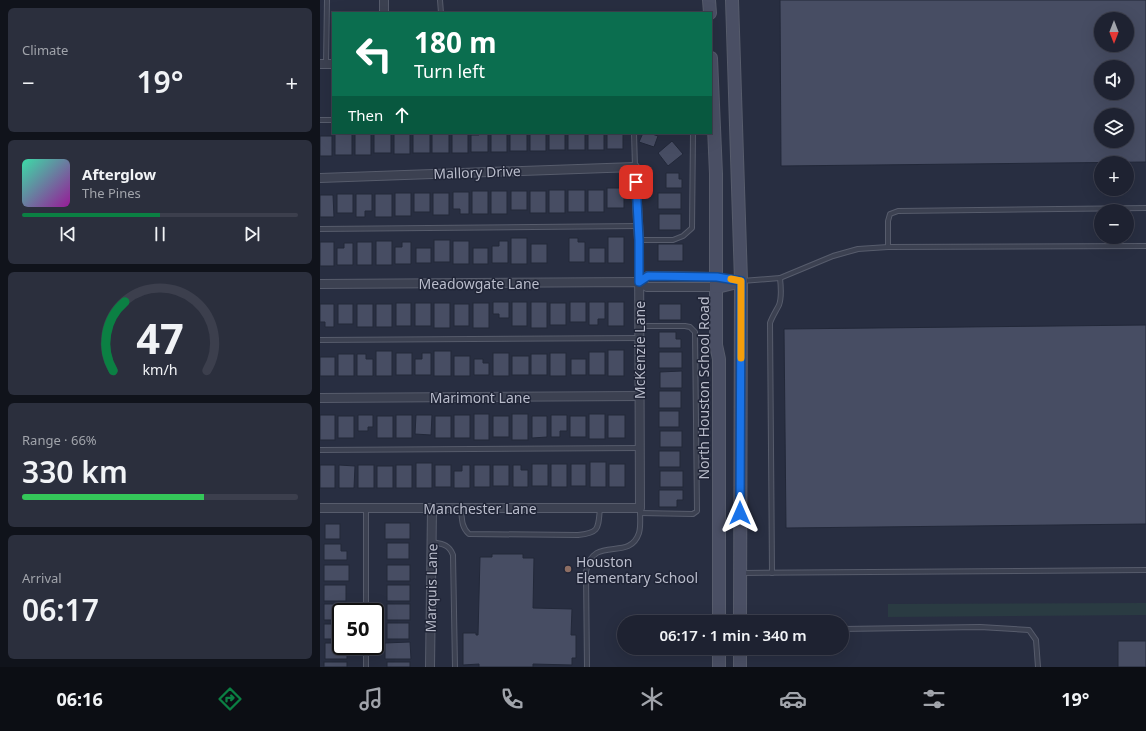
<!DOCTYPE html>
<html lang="en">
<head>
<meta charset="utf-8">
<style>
  :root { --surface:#1e2231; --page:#2b2f3d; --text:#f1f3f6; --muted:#a1a4ab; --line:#3c3f4d; --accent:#0b8043 }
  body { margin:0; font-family:"Noto Sans",sans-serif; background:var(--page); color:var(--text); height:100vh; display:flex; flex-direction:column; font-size:15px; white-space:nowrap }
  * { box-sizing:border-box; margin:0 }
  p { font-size:13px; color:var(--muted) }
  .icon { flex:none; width:22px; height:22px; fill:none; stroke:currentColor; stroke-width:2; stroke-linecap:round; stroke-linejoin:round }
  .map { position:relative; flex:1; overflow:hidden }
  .side { display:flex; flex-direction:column; gap:8px; padding:8px; background:#10131b; width:320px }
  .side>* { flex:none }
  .hud { position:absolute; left:12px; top:12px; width:380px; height:122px; border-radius:0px; box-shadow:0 4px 16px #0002,0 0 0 1px var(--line); background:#0b6e4f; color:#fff; overflow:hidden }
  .needle { width:26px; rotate:180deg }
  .buttons { position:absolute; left:774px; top:12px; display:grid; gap:8px }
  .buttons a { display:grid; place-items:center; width:40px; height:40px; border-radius:50%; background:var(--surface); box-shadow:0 4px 16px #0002,0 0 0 1px var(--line); font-size:20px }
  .speed { position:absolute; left:12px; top:603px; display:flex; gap:8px; font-size:20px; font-weight:700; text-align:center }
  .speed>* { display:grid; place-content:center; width:52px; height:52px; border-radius:50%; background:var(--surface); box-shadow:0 4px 16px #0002,0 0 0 1px var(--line); line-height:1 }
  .speed .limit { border:2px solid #111; border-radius:6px; background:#fff; color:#111 }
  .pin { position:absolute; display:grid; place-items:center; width:34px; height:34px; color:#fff; margin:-17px; border-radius:8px; box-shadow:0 2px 6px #0006 }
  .me { position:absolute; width:44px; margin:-22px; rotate:0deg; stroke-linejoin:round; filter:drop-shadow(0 0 3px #0008) }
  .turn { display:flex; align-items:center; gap:14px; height:84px; padding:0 16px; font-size:18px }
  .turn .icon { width:52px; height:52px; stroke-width:2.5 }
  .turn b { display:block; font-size:28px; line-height:34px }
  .then { display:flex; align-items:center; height:38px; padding:0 16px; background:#0003; gap:8px; font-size:15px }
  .big { font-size:30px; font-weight:600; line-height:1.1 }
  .side .tile { flex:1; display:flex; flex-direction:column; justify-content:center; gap:6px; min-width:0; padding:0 14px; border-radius:6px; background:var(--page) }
  .side .dial { align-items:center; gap:0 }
  .dial svg { height:104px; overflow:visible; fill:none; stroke:var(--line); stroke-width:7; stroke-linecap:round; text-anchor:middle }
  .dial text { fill:var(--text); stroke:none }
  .song { display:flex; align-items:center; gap:12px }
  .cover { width:48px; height:48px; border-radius:6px; background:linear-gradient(135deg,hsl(160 70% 55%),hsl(300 70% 35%)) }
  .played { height:4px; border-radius:2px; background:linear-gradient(90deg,var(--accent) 50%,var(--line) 50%) }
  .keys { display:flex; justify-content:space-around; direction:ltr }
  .heat { display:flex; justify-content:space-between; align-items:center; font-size:22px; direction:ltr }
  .charge { height:6px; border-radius:3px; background:linear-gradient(90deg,#34c759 66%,var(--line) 0) }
  .trip { position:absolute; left:297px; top:615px; width:232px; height:40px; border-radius:20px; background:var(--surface); box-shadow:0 4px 16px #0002,0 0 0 1px var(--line); font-weight:600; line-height:40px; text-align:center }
  .menu { display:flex; height:64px; justify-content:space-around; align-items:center; background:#0c0e14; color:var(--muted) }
  .menu .icon { width:28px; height:28px }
  .menu .current { color:var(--accent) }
  .menu b { font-size:18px; color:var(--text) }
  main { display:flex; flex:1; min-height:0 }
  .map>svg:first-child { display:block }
</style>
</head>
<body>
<main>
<section class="side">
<div class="tile"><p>Climate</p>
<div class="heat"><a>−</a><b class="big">19°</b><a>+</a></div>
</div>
<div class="tile">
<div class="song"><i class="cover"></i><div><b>Afterglow</b><p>The Pines</p></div></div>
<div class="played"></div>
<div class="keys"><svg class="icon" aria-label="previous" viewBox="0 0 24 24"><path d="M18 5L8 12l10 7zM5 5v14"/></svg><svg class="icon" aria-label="pause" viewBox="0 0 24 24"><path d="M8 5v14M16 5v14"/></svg><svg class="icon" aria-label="next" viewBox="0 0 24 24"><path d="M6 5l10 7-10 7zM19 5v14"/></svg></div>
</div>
<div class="tile dial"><svg viewBox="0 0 100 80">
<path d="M14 69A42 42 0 1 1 86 69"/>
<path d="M14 69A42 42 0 0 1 23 16" stroke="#0b8043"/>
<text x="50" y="56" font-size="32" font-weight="700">47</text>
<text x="50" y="72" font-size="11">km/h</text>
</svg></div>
<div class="tile"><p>Range · 66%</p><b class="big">330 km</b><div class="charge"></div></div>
<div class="tile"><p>Arrival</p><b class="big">06:17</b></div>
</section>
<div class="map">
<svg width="826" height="667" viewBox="0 0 826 667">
  <rect width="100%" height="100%" fill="#282e41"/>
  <path fill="#2a3b42" d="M826,603V615L568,617V604Z"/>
  <g fill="#474d63" stroke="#222839" fill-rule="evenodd">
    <path d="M460,0H826V162L461,166ZM781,19H807V45H781ZM781,67H807V93H781ZM781,115H807V141H781Z"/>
    <rect x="15" y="133" width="17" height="22"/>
    <rect x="35" y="133" width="16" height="22"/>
    <rect x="54" y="133" width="17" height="20"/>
    <rect x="74" y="133" width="16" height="21"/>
    <rect x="93" y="133" width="17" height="20"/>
    <rect x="112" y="133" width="17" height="20"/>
    <rect x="132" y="133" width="16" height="20"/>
    <path d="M159,133H168V152H151V135H159Z"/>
    <rect x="171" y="133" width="16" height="19"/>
    <rect x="190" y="133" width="17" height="18"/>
    <path d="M210,133L226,134V151H210Z"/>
    <rect x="229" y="133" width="16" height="17"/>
    <rect x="248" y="133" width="17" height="17"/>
    <rect x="268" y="133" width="16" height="17"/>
    <rect x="287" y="133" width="16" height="16"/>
    <path d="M323,133H332V134L338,136L334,147L319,142Z"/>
    <rect x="0" y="136" width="12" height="20"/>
    <path d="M352,141L363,154L348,166L338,153Z"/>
    <path d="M346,173H359V179H362V188H346Z"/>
    <rect x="287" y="188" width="17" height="20"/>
    <rect x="229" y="190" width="16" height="23"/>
    <rect x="248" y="190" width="17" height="22"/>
    <rect x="268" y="190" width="16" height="22"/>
    <rect x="152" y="191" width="16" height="23"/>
    <rect x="171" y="191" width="16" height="23"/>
    <rect x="191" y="191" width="16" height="19"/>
    <rect x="210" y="191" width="16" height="22"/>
    <path d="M133,192H149V214H140V209H133Z"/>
    <rect x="75" y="193" width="16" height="23"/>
    <rect x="94" y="193" width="16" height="19"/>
    <rect x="113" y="193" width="16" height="22"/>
    <rect x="338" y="193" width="23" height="16"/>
    <rect x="17" y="194" width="16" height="19"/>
    <path d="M36,194H52V211H45V217H36Z"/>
    <rect x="55" y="194" width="17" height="23"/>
    <path d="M0,195H13L14,217H0Z"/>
    <rect x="339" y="214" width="22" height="16"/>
    <rect x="288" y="237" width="16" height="26"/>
    <rect x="191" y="238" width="16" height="26"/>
    <path d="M249,238H258V242H265V262H249Z"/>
    <rect x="114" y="240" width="16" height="22"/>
    <rect x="56" y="241" width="16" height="24"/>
    <rect x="133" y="241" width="16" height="23"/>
    <path d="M179,241H188V263H172V246H179Z"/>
    <rect x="0" y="242" width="14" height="24"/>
    <rect x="37" y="242" width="15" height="23"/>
    <path d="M82,242H91V264H75V247H82Z"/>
    <path d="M24,243H33V265H17V248H24Z"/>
    <rect x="211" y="244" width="16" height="19"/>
    <rect x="338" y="244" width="25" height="17"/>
    <rect x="96" y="248" width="15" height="15"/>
    <rect x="153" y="248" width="15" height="16"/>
    <rect x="269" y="248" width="16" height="15"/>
    <path d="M173,302H189V318H179V314H173Z"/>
    <rect x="192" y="302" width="15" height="24"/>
    <rect x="211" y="302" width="16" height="26"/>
    <rect x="250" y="302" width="16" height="20"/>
    <path d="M269,302H285V319H278V325H269Z"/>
    <rect x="288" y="302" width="16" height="24"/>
    <rect x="76" y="303" width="15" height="23"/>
    <rect x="95" y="303" width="16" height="23"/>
    <rect x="114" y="303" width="16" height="25"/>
    <rect x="153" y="303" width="16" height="25"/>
    <rect x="230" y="303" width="16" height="22"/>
    <path d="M0,304H14V327H5V322H0Z"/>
    <rect x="18" y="304" width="15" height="20"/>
    <rect x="37" y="304" width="16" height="23"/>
    <rect x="56" y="304" width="16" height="23"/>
    <rect x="134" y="304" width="15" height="22"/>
    <rect x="339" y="304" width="22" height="16"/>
    <path d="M826,325V524L466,528L464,329Z"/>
    <path d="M339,332H356V339H361V348H339Z"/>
    <rect x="288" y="350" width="16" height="26"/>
    <rect x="56" y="351" width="16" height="25"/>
    <rect x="114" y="351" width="17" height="25"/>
    <rect x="269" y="352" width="16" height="23"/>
    <rect x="339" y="352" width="23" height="16"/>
    <rect x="76" y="353" width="16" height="22"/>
    <path d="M102,353H111V375H95V359H102Z"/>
    <rect x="173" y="353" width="16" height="23"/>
    <rect x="230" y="353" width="16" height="23"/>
    <rect x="18" y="354" width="16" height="22"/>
    <path d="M37,354H46V359H53V376H37Z"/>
    <rect x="211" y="354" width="16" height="21"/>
    <rect x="134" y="356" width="16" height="20"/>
    <rect x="192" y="356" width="17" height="19"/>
    <rect x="0" y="357" width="15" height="19"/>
    <path d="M154,359H163V363H169V375H154Z"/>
    <rect x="251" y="359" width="15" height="16"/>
    <path d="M362,371V388H340V372Z"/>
    <rect x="339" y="391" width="22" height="17"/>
    <rect x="339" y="411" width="20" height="16"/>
    <rect x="154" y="414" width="15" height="26"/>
    <rect x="192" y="414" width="16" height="26"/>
    <rect x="269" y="414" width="16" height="25"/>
    <rect x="0" y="415" width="15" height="25"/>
    <path d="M38,415H53V427H48V431H38Z"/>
    <rect x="76" y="415" width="16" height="23"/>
    <path d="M96,415H112L111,435L95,434Z"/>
    <rect x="134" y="415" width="16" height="23"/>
    <path d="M231,415H247V431H240V437H231Z"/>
    <rect x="288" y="415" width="17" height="23"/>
    <rect x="18" y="416" width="16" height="22"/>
    <rect x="57" y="416" width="16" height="22"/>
    <rect x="115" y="416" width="16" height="22"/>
    <rect x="173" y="416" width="16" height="21"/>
    <path d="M212,416H227V437L212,438Z"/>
    <rect x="250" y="416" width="16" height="21"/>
    <rect x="340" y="431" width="22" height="16"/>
    <rect x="339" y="451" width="21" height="16"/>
    <rect x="270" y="462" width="16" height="25"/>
    <rect x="96" y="463" width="16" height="25"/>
    <rect x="212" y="464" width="16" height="22"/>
    <rect x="231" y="464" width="16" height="23"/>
    <rect x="251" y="464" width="15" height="22"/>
    <rect x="289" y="464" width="16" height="23"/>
    <rect x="0" y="465" width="15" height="23"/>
    <path d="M19,465L35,466L34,488H19Z"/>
    <rect x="38" y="465" width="16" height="23"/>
    <rect x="76" y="465" width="16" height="23"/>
    <rect x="115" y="465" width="16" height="22"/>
    <path d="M142,465H150V488H134V471H142Z"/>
    <rect x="154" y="465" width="16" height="22"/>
    <rect x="173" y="465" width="16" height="21"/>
    <path d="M193,465H201V470H208V487H193Z"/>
    <rect x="57" y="466" width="16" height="22"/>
    <rect x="340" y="471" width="23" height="16"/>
    <path d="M339,490H363V500H357V507H339Z"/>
    <rect x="65" y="523" width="25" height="16"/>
    <rect x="5" y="524" width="15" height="15"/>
    <rect x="67" y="543" width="22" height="16"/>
    <path d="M4,544H21V551H27V560H4Z"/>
    <path d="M172,554H203V558H214L213,608L252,609L251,635H256V658H252V665L213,664V667H159V664L143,665V633H156V635H158L160,557H172Z"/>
    <rect x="4" y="565" width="25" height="16"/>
    <rect x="67" y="565" width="23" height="16"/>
    <rect x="4" y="585" width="22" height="16"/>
    <rect x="67" y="585" width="23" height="16"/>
    <path d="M4,604H27V612H21V620H4Z"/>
    <rect x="67" y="604" width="23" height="16"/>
    <rect x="67" y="623" width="22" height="16"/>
    <rect x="4" y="624" width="17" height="15"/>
    <rect x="798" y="641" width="28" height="26"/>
    <path d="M90,642L91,659H65V643Z"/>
    <path d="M5,643H21V646H27V659H5Z"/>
    <rect x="4" y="662" width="23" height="5"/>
    <rect x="67" y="662" width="23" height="5"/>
  </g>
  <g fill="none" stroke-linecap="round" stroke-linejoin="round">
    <g stroke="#575c6c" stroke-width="6">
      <g id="service">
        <path d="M120,0L121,13"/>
        <path d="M6,64L7,0"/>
        <path d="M0,120H13"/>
        <path d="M314,133L315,167"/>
        <path d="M0,229L318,226"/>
        <path d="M319,240H353L363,236L372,228L373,133"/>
        <path d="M568,247V221L570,214L578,211L826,208"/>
        <path d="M422,281L460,278L513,256L538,249L568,247L826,246"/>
        <path d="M320,326H365L370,327L375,332L377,511L373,514L320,513"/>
        <path d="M0,340L319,338"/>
        <path d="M0,450L320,448"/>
        <path d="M46,508V612"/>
        <path d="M141,508C142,518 141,527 149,534L258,535C280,533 278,528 280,508"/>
        <path d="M111,542C122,544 129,544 133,555L135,667"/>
        <path d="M422,573L826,570"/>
        <path d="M452,573L450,323C452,317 456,311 459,305C462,297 461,287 460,278"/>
        <path d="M522,629L660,627L709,630L716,640L718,667"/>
        <path d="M46,646V667"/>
        <path d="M267,667L266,572C273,533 309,563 319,533C321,526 320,518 320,511"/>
      </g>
    </g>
    <g stroke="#575c6c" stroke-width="10">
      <g id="minor">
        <path d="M64,13V0"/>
        <path d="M0,64H13"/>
        <path d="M0,178L315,167L319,240L320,508H0"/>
        <path d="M319,282L328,276L397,277"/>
        <path d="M0,284L319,282L327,287H397"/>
        <path d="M0,398L320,396"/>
        <path d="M110,667L112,508"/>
      </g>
    </g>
    <g stroke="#575c6c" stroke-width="14">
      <g id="secondary">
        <path d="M389,0L390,13"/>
        <path d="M412,0L421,281L420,622"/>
        <path d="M391,58L396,174V345L399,359V622"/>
        <path d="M397,287L421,281"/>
        <path d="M399,648V667"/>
        <path d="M420,648V667"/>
      </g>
    </g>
    <use href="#service" stroke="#3c4151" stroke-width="4"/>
    <use href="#minor" stroke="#3c4151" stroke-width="8"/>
    <use href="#secondary" stroke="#4a4f64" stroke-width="12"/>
  </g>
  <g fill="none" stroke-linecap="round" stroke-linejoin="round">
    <g stroke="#114b97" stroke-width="10">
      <path id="route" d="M316,182L319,240V282L328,276L397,277L421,281L420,513"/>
    </g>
    <use href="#route" stroke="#1a73e8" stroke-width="7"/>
    <path stroke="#f59e0b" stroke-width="7" d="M411,279L421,281V358"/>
  </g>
  <circle fill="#8d6e63" stroke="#202537" stroke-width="1.5" cx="248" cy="569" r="4"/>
  <g text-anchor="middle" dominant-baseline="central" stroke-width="3" stroke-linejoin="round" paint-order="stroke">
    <g font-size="14" fill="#b9bccb" stroke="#202537">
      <text transform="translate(157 172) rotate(-2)">Mallory Drive</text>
      <text x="159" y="283">Meadowgate Lane</text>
      <text transform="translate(319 350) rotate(-90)">McKenzie Lane</text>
      <text transform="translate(383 388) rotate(-90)">North Houston School Road</text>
      <text x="160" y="397">Marimont Lane</text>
      <text x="160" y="508">Manchester Lane</text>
      <text transform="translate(111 588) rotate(-89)">Marquis Lane</text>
    </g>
    <g font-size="14" fill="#b9bccb" stroke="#202537" text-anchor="start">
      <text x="256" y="561">Houston<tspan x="256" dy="16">Elementary School</tspan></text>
    </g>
  </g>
</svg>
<div class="buttons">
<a><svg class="needle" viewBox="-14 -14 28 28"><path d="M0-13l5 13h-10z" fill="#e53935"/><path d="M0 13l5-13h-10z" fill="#a1a4ab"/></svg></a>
<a><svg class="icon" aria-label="sound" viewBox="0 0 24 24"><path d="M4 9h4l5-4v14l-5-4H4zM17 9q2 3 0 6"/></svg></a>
<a><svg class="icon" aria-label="layers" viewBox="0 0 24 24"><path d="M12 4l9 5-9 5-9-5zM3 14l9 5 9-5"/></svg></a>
<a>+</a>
<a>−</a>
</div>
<div class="speed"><div class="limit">50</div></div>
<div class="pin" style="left:316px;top:182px;background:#d93025"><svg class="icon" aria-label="arrive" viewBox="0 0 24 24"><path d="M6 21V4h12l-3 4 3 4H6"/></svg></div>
<svg class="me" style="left:420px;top:513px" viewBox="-20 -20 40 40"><path d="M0-17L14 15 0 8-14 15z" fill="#1a73e8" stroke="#fff" stroke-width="4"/></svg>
<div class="trip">06:17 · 1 min · 340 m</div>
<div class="hud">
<div class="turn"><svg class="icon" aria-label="left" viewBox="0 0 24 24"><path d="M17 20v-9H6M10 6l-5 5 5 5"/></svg><div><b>180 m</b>Turn left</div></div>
<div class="then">Then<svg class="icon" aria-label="ahead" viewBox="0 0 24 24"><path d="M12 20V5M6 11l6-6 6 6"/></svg></div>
</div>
</div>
</main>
<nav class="menu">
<b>06:16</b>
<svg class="icon current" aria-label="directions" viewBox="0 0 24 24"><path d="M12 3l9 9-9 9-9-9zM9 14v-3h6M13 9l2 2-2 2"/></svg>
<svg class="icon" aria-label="music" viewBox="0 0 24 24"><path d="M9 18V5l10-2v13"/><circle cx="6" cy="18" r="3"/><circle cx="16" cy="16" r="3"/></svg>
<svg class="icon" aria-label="phone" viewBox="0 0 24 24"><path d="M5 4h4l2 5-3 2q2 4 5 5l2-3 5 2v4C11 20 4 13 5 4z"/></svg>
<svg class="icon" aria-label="climate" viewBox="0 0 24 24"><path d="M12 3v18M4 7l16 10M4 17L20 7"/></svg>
<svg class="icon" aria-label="car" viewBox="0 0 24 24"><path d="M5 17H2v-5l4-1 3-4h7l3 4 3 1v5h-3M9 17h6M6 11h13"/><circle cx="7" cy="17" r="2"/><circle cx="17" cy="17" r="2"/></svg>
<svg class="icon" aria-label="filters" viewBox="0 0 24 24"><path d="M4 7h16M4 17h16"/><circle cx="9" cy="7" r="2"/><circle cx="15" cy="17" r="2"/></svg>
<b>19°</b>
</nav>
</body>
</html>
